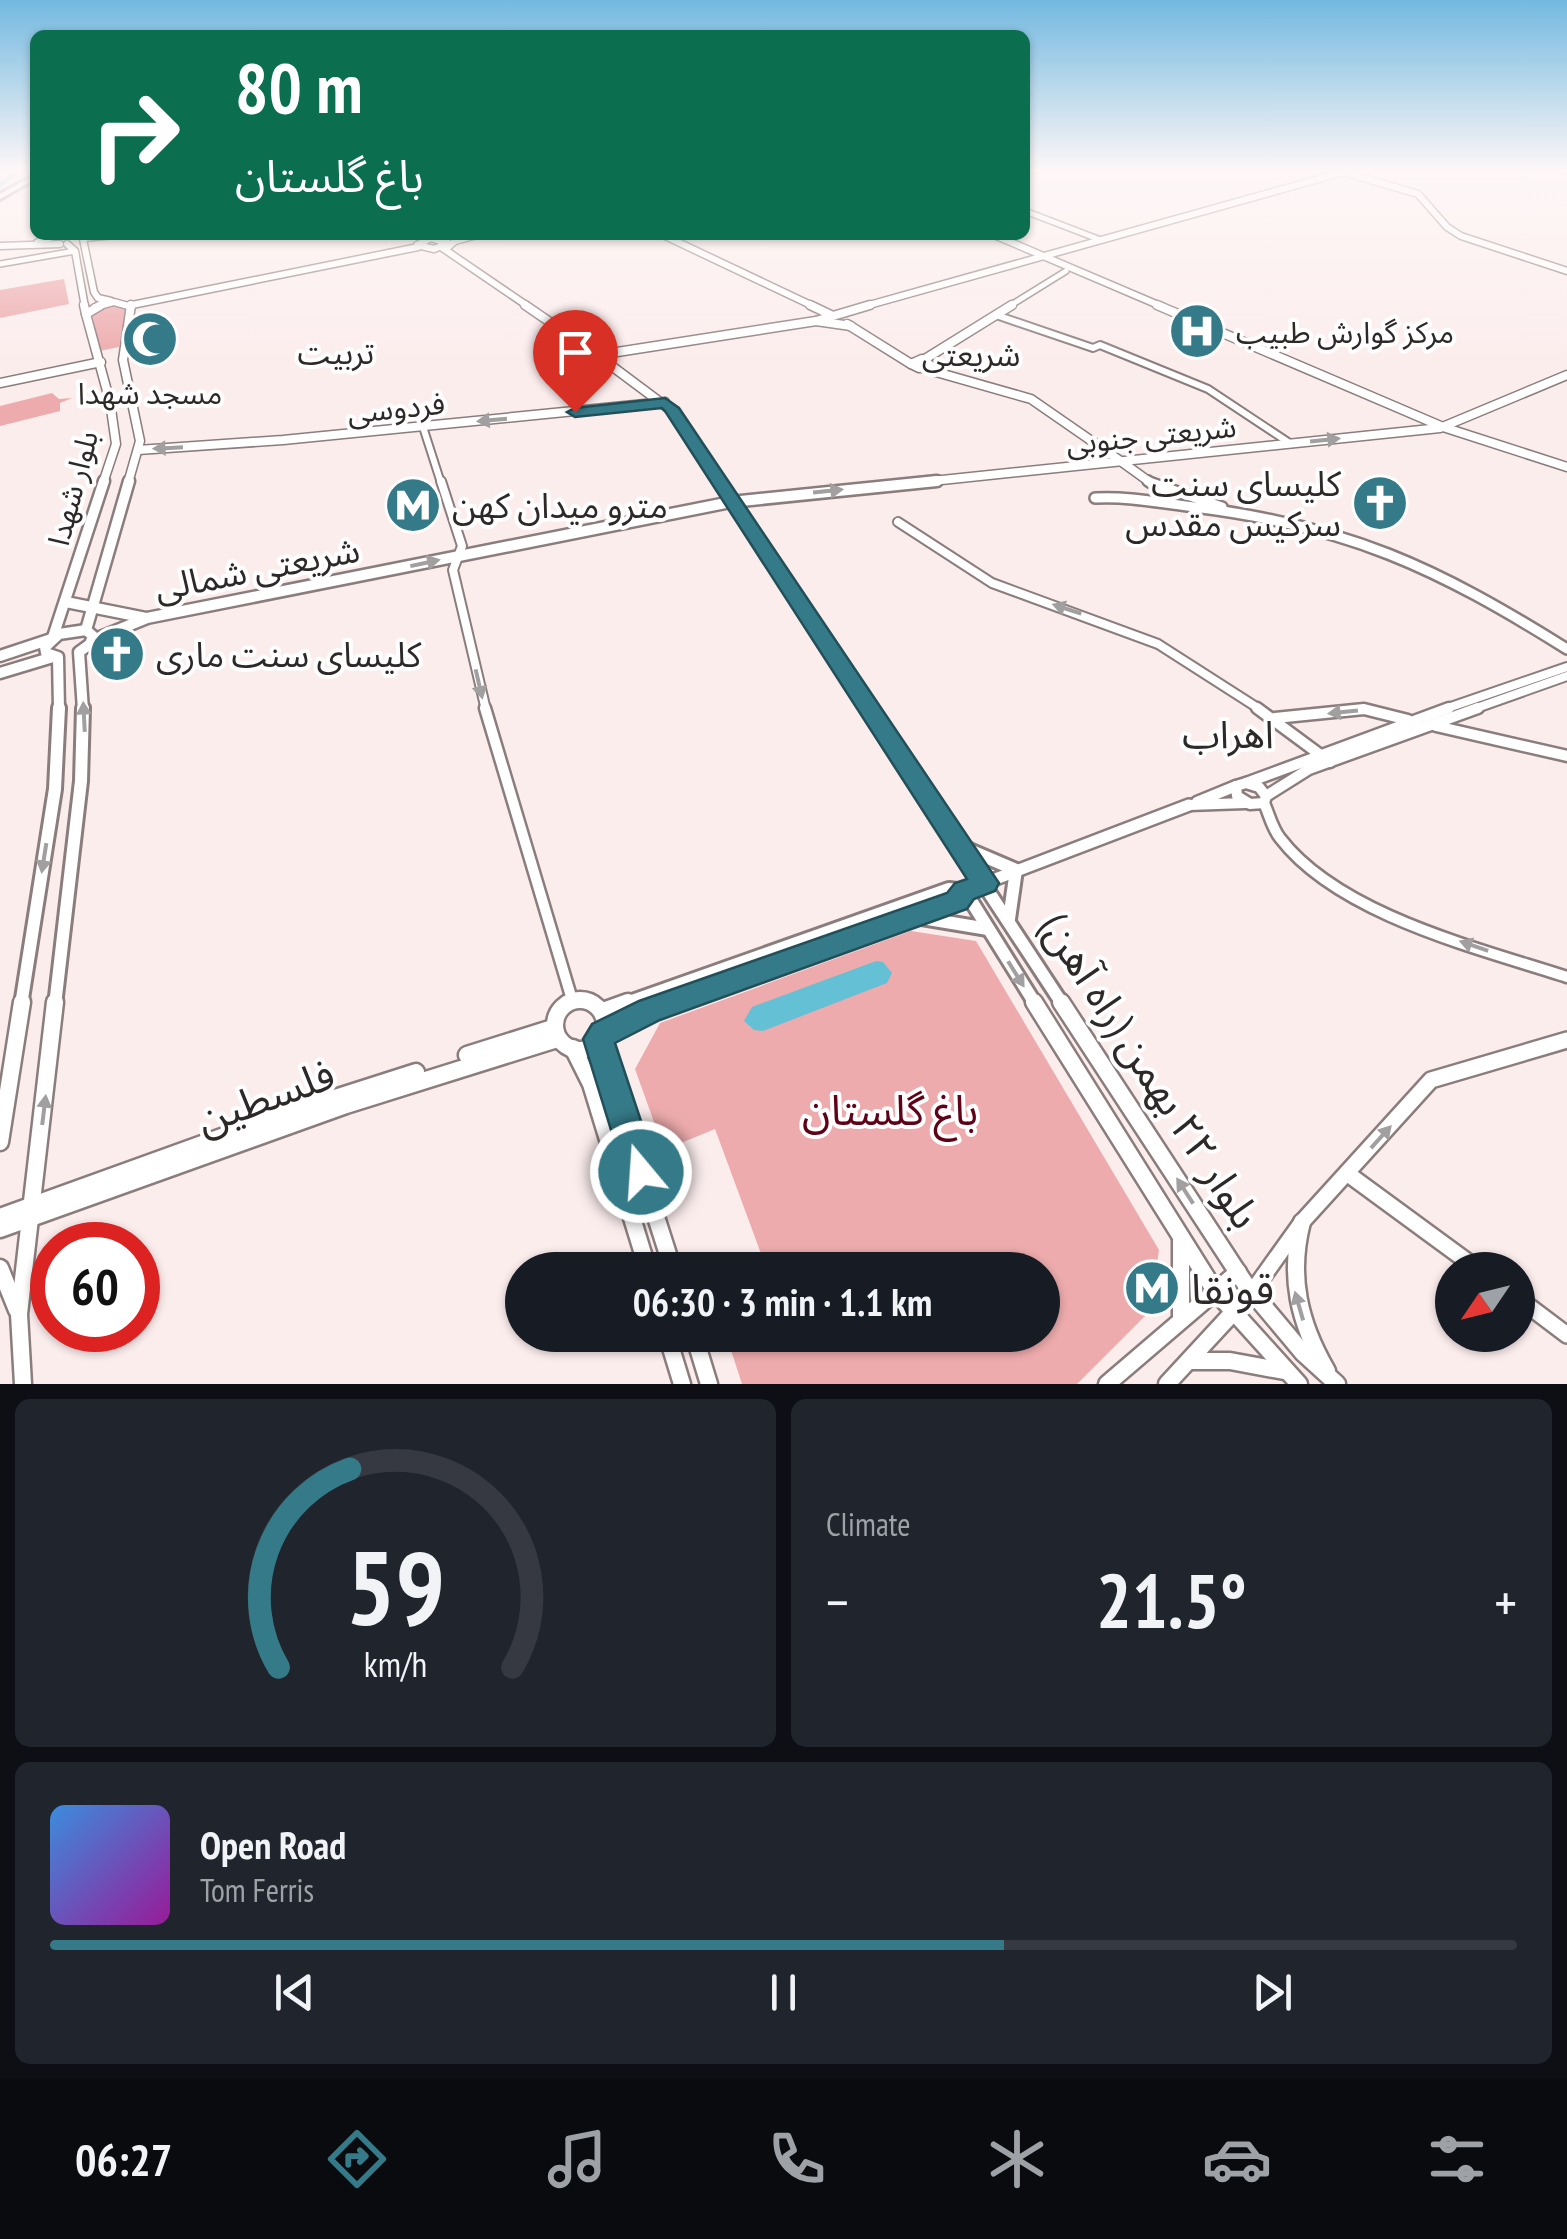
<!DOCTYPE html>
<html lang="en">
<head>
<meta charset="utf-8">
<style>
  :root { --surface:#171b24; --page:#20242c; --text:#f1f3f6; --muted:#9ea1a6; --line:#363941; --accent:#357a88 }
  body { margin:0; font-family:"PT Sans Narrow","Noto Sans Arabic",sans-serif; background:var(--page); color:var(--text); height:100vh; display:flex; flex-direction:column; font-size:38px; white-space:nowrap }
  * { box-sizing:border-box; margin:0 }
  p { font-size:32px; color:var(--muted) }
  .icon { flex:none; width:55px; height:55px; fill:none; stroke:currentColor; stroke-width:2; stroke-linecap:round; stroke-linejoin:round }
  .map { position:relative; height:1384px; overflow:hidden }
  .drawer { display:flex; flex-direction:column; gap:15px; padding:15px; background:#0d0f14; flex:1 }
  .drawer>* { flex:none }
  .banner { position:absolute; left:30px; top:30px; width:1000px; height:210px; border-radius:15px; box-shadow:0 2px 8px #0004; background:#0b6e4f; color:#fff; overflow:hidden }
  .needle { width:65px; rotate:235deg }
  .fabs { position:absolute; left:1435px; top:1252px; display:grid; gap:20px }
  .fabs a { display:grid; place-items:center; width:100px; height:100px; border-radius:50%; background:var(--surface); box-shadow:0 2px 8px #0004; font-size:50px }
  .speed { position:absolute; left:30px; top:1222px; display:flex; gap:20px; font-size:50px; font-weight:700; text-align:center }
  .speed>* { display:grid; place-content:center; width:130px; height:130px; border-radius:50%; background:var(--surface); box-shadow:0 2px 8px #0004; line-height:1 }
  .speed .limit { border:15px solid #d22; background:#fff; color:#111 }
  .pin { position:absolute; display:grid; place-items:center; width:85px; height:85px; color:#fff; margin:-102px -42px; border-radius:50% 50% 50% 0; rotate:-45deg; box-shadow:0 0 10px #0007 }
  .pin .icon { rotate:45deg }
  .me { position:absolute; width:110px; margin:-55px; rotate:342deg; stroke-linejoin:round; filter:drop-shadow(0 0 8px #0008) }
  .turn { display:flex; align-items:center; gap:35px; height:210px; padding:0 40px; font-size:45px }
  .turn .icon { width:130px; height:130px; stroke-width:2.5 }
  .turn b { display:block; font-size:70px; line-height:85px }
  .big { font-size:75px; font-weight:700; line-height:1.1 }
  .drawer .card { flex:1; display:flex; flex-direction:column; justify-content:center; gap:15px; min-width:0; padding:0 35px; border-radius:15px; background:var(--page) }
  .drawer .dial { align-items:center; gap:0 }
  .dial svg { height:260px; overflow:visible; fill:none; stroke:var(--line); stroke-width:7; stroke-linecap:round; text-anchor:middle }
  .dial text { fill:var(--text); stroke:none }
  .song { display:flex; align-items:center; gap:30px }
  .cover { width:120px; height:120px; border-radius:15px; background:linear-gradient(135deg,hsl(210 70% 55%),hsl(300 70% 35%)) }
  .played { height:10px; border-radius:5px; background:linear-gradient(90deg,var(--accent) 65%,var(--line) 65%) }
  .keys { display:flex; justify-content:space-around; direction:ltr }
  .heat { display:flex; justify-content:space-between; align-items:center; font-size:55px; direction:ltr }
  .drawer .tiles { flex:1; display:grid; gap:15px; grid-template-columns:1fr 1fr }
  .card:last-child { grid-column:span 2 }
  .trip { position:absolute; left:505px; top:1252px; width:555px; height:100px; border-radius:50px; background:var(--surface); box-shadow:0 2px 8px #0004; font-weight:700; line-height:100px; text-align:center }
  .menu { display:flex; height:160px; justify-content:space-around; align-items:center; background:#090b0e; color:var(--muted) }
  .menu .icon { width:70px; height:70px }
  .menu .on { color:var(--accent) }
  .menu b { font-size:45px; color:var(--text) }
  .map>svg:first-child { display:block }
</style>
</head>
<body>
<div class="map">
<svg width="1567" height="1384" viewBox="0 0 1567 1384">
  <rect width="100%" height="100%" fill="#fceded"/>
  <g fill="#edabad">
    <path d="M64,279L69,304L0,318V290Z"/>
    <path d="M115,305L127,310L119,347L99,351L92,313Z"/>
    <path d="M52,393L59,399L72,398L60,403V411L0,426V406Z"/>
    <path d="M911,931L976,941L1159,1250L1151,1310L1077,1384H742L729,1344L748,1335H1042V1270H767L715,1129L664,1150L635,1069L660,1023Z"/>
  </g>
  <path fill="#64c0d4" d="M876,961L883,962L892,973L887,983L763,1031L754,1030L744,1021L752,1007Z"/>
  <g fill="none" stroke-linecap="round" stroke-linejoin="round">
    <path fill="#64c0d4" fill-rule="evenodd" d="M15,170H23L0,188V182Z"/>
    <g stroke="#8b7d7d" stroke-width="8">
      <path id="tertiary-far3" d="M1025,211L1098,239"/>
    </g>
    <g stroke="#8b7d7d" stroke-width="10">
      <g id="tertiary-far2">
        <path d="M999,316L1093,348L1100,345L1208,389L1291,444"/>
        <path d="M423,427L441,483"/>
      </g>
    </g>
    <g stroke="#8b7d7d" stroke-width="12">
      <g id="tertiary-far1">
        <path d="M441,481L462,546L453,570L486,710"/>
        <path d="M898,522L992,583L1158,644L1261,710"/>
        <path d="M1350,710H1370"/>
        <path d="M1442,710L1567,667"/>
        <path d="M1471,710L1567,676"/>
      </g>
    </g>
    <g stroke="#8b7d7d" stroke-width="15">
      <g id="tertiary">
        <path d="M485,708L573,1003"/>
        <path d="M1257,708L1330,762"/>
        <path d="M1275,718L1364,709L1408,720"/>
        <path d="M1436,726L1567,756"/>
        <path d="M1246,783L1449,708"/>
        <path d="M1246,783L1259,787L1266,796L1264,803L1250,804L1237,796L1236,786Z"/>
        <path d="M1266,796L1309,769L1478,708"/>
        <path d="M1197,802L1236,786"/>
        <path d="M1264,803C1269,814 1272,828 1280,838C1339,915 1478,948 1567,977"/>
        <path d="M1189,805L1245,803"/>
      </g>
    </g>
    <g stroke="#8b7d7d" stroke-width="8">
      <g id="secondary-far4">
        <path d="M37,242L61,235"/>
        <path d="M0,264L75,251"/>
        <path d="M1008,307L1066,271"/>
      </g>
    </g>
    <g stroke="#8b7d7d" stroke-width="11">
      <g id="secondary-far3">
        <path d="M925,359L1012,305"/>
        <path d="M1122,462L1151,483"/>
      </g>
    </g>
    <g stroke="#8b7d7d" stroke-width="14">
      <g id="secondary-far2">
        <path d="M1148,481L1154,485"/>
        <path d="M1152,483L1222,507"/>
        <path d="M1095,498C1128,496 1161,503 1194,507C1348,526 1436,567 1567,649"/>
      </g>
    </g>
    <g stroke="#8b7d7d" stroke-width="16">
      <path id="secondary-far1" d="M985,883L1189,805"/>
    </g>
    <g stroke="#8b7d7d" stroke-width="20">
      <g id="secondary">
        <path d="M1348,1174L1479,1270"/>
        <path d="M1252,1292L1302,1222L1431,1080L1567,1040"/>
        <path d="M1518,1298L1567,1335"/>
      </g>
    </g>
    <g stroke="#8b7d7d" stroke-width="9">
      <g id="primary-far4">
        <path d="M1343,172L1418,194L1447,227L1461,236L1567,271"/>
        <path d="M663,235L815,307"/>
        <path d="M994,235L1163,307"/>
        <path d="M84,238L114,235"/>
        <path d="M431,238L448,243L434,249L417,245Z"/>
        <path d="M83,239L94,292L98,298L111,301"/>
        <path d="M67,244L75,251L85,307"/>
        <path d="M0,246L60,244"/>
        <path d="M441,247L529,307"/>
        <path d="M446,249L455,241L477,235"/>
        <path d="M132,305L418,247"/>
        <path d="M95,307L114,302L132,307"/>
        <path d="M862,307L1351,170"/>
      </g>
    </g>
    <g stroke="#8b7d7d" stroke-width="11">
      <g id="primary-far3">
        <path d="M84,305L86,314"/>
        <path d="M101,305L86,314L110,402L116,444L103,483"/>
        <path d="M525,305L598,355L816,321L851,326"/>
        <path d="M810,305L831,315"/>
        <path d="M1157,305L1443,427L1567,467"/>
        <path d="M816,321L870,305"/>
        <path d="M847,324L911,364"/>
        <path d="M612,354L609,364L676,414L721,483"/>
        <path d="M922,359L930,365L919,368L911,364Z"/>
        <path d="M922,368L1031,399L1122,462"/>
        <path d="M0,383L101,362"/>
        <path d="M138,450L283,440L665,402"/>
        <path d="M128,483L140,441L123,360L131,305"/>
        <path d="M913,483L1440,428L1567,375"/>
      </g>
    </g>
    <g stroke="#8b7d7d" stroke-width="15">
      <g id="primary-far2">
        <path d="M720,481L870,710"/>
        <path d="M66,602L146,618"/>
        <path d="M86,630L129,481"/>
        <path d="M53,637L104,481"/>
        <path d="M93,640L147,618L731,502L937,481"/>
        <path d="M0,656L51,639"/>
        <path d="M0,673L53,657"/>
        <path d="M59,710L58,657L46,653L45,647L59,634L86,630L93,636L90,644L79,652L83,710"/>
      </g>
    </g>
    <g stroke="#8b7d7d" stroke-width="18">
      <g id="primary-far1">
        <path d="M868,708L1063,1005"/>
        <path d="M960,846L1016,870L1009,919"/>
        <path d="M965,891L1036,1005"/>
        <path d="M916,917L988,929"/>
        <path d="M21,1005L55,789L59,708"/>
        <path d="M55,1005L81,781L83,708"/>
        <path d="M621,1005L949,889L965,891"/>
        <path d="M665,1005L957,901L965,891L985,883"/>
      </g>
    </g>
    <g stroke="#8b7d7d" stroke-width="21">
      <g id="primary">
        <circle cx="580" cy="1025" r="25"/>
        <path d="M1034,1002L1215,1291L1299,1384"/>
        <path d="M1061,1002L1246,1285L1303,1353L1337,1384"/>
        <path d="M603,1011L628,1002"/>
        <path d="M603,1034L672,1002"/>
        <path d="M599,1039L673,1270"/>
        <path d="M573,1048L591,1084L648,1270"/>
        <path d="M467,1055L553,1028"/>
        <path d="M0,1142L22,1002"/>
        <path d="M0,1217L291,1112L416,1072"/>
        <path d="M1302,1222C1288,1276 1299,1323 1327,1371"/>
        <path d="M0,1229L346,1105L557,1039"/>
        <path d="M1181,1239V1320"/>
        <path d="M0,1268L17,1310"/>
        <path d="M667,1335L682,1384"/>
        <path d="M694,1335L709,1384"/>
        <path d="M1189,1361H1230L1284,1371"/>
        <path d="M23,1384L19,1314L55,1002"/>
        <path d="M1107,1384L1238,1272"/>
        <path d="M1167,1384L1252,1292"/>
      </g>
    </g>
    <g stroke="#8b7d7d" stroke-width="6">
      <path id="trunk" d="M35,175V179L0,199V194Z"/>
    </g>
    <use href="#tertiary-far3" stroke="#fff" stroke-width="5"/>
    <use href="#tertiary-far2" stroke="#fff" stroke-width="6"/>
    <use href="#tertiary-far1" stroke="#fff" stroke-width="8"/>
    <use href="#tertiary" stroke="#fff" stroke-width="10"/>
    <use href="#secondary-far4" stroke="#fff" stroke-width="5"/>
    <use href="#secondary-far3" stroke="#fff" stroke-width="8"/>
    <use href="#secondary-far2" stroke="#fff" stroke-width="9"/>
    <use href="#secondary-far1" stroke="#fff" stroke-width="11"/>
    <use href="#secondary" stroke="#fff" stroke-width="15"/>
    <use href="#primary-far4" stroke="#fff" stroke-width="6"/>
    <use href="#primary-far3" stroke="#fff" stroke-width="8"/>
    <use href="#primary-far2" stroke="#fff" stroke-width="10"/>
    <use href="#primary-far1" stroke="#fff" stroke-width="12"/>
    <use href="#primary" stroke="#fff" stroke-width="16"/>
    <use href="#trunk" fill="#fff" fill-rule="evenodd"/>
  </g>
  <defs><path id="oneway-solid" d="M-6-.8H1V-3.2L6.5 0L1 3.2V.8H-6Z" transform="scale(2.5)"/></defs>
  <g fill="#a19f9f">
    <use href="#oneway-solid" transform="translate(492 420) rotate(175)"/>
    <use href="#oneway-solid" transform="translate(1325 440) rotate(-6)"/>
    <use href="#oneway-solid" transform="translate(168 448) rotate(177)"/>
    <use href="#oneway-solid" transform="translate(828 491) rotate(-6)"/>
    <use href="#oneway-solid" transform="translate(425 563) rotate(-12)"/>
    <use href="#oneway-solid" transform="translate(1067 609) rotate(-162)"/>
    <use href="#oneway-solid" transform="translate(479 684) rotate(77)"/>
    <use href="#oneway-solid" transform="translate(1343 712) rotate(174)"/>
    <use href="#oneway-solid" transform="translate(84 717) rotate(-93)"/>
    <use href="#oneway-solid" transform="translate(44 858) rotate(99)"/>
    <use href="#oneway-solid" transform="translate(1474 946) rotate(-161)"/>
    <use href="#oneway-solid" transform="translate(1016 974) rotate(58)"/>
    <use href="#oneway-solid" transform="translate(44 1110) rotate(-83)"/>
    <use href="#oneway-solid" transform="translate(1381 1137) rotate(-48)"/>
    <use href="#oneway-solid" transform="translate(1185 1191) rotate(-123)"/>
    <use href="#oneway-solid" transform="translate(1299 1306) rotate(-106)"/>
  </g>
  <linearGradient id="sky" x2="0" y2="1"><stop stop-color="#73b9e0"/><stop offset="0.47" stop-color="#fef7f7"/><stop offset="1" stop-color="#fef7f7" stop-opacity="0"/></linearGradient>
  <rect width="1567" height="364" fill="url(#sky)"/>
  <path fill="#357a88" stroke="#224f58" stroke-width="2.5" d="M665,398L679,408L999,883L995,891L974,899L967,909L660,1020L615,1043L658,1172L653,1184L641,1189L629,1184L624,1172L583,1039L592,1024L639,1001L947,893L955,883L967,879L665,411L662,408L575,417L567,412L575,408Z"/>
  <defs>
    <g id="hospital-disc" transform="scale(2.875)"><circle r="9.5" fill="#357a88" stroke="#fefefe"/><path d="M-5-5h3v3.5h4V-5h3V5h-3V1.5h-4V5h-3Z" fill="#fff"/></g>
    <g id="mosque-disc" transform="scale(2.875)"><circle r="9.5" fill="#357a88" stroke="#fefefe"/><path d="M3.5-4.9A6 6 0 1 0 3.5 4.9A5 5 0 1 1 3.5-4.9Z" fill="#fff"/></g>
    <g id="church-disc" transform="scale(2.875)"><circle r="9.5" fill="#357a88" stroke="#fefefe"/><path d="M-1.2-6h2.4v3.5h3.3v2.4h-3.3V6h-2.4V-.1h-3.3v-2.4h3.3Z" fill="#fff"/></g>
    <g id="metro-disc" transform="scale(2.875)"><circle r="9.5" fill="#357a88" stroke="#fefefe"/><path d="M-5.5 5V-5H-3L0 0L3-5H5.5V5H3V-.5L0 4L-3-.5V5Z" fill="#fff"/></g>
  </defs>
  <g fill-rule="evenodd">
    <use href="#hospital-disc" x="1197" y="331"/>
    <use href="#mosque-disc" x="150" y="339"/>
    <use href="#church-disc" x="1380" y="503"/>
    <use href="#metro-disc" x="413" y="505"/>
    <use href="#church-disc" x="117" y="654"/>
    <use href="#metro-disc" x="1152" y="1288"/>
  </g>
  <g text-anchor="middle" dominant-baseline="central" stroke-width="8" stroke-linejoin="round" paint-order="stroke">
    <g font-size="30" fill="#2e2929" stroke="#fefefe" text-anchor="start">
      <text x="1236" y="331">مرکز گوارش طبیب</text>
      <text x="150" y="392" text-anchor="middle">مسجد شهدا</text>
    </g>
    <g font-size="30" fill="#2e2929" stroke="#fefefe">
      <text transform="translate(396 407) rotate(-6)">فردوسی</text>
      <text transform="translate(1151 434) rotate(-6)">شریعتی جنوبی</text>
      <text transform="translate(72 488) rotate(-75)">بلوار شهدا</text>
    </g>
    <g font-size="32" fill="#2e2929" stroke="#fefefe">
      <text x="336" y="352">تربیت</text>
      <text x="971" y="354">شریعتی</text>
    </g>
    <g font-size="35" fill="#2e2929" stroke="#fefefe" text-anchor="start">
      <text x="1341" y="483" text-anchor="end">کلیسای سنت<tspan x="1341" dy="40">سرکیس مقدس</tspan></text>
      <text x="452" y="505">مترو میدان کهن</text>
      <text x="156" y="654">کلیسای سنت ماری</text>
    </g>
    <g font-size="35" fill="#2e2929" stroke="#fefefe">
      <text transform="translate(257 568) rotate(-11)">شریعتی شمالی</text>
    </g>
    <g font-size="38" fill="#2e2929" stroke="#fefefe">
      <text x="1228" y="733">اهراب</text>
    </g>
    <g font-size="42" fill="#2e2929" stroke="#fefefe">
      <text transform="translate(1151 1070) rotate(57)">بلوار ۲۲ بهمن (راه آهن)</text>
      <text transform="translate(265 1096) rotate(-20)">فلسطین</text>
    </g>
    <g font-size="42" fill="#5f0217" stroke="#fefefe">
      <text x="890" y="1109">باغ گلستان</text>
    </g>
    <g font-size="42" fill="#2e2929" stroke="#fefefe" text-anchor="start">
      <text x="1191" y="1288">قونقا</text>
    </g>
  </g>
</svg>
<div class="fabs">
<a><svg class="needle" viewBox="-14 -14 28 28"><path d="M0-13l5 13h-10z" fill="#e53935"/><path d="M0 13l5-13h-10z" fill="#9ea1a6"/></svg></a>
</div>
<div class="speed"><div class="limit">60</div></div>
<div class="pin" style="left:575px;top:412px;background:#d93025"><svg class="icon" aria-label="arrive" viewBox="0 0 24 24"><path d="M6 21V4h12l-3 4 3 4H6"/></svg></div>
<svg class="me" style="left:641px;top:1172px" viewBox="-20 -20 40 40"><circle r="17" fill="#357a88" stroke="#fff" stroke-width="3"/><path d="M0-11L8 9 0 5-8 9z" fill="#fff"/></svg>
<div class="trip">06:30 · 3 min · 1.1 km</div>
<div class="banner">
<div class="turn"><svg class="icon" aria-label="right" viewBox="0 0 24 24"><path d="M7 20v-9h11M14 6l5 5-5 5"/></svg><div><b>80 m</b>باغ گلستان</div></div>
</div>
</div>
<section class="drawer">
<div class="tiles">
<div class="card dial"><svg viewBox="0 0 100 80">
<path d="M14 69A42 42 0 1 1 86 69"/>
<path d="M14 69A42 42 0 0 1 36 8" stroke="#357a88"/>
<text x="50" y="56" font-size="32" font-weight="700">59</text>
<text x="50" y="72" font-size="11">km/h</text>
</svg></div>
<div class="card"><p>Climate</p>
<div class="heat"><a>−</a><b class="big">21.5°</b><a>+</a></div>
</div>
<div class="card">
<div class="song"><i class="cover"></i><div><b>Open Road</b><p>Tom Ferris</p></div></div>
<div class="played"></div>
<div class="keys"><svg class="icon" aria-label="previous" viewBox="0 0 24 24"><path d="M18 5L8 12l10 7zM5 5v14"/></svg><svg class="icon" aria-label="pause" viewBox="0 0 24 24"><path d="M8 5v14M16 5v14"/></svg><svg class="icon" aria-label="next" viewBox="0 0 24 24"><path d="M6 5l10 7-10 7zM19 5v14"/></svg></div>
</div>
</div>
</section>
<nav class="menu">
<b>06:27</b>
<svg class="icon on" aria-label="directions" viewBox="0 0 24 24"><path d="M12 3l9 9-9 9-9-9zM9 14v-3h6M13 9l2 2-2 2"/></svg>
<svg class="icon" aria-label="music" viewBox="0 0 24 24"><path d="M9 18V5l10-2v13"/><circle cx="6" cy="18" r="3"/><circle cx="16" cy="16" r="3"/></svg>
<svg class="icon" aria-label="phone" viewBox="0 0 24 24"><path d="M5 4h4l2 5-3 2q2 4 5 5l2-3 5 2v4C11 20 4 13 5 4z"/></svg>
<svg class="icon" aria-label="climate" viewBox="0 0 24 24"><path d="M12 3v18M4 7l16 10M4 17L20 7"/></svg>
<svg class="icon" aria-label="car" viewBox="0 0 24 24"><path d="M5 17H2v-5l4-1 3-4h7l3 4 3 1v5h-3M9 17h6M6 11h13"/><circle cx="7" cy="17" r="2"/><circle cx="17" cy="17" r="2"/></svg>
<svg class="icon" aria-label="filters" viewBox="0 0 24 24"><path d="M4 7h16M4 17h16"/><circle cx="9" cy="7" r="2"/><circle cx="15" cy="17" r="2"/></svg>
</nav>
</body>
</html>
